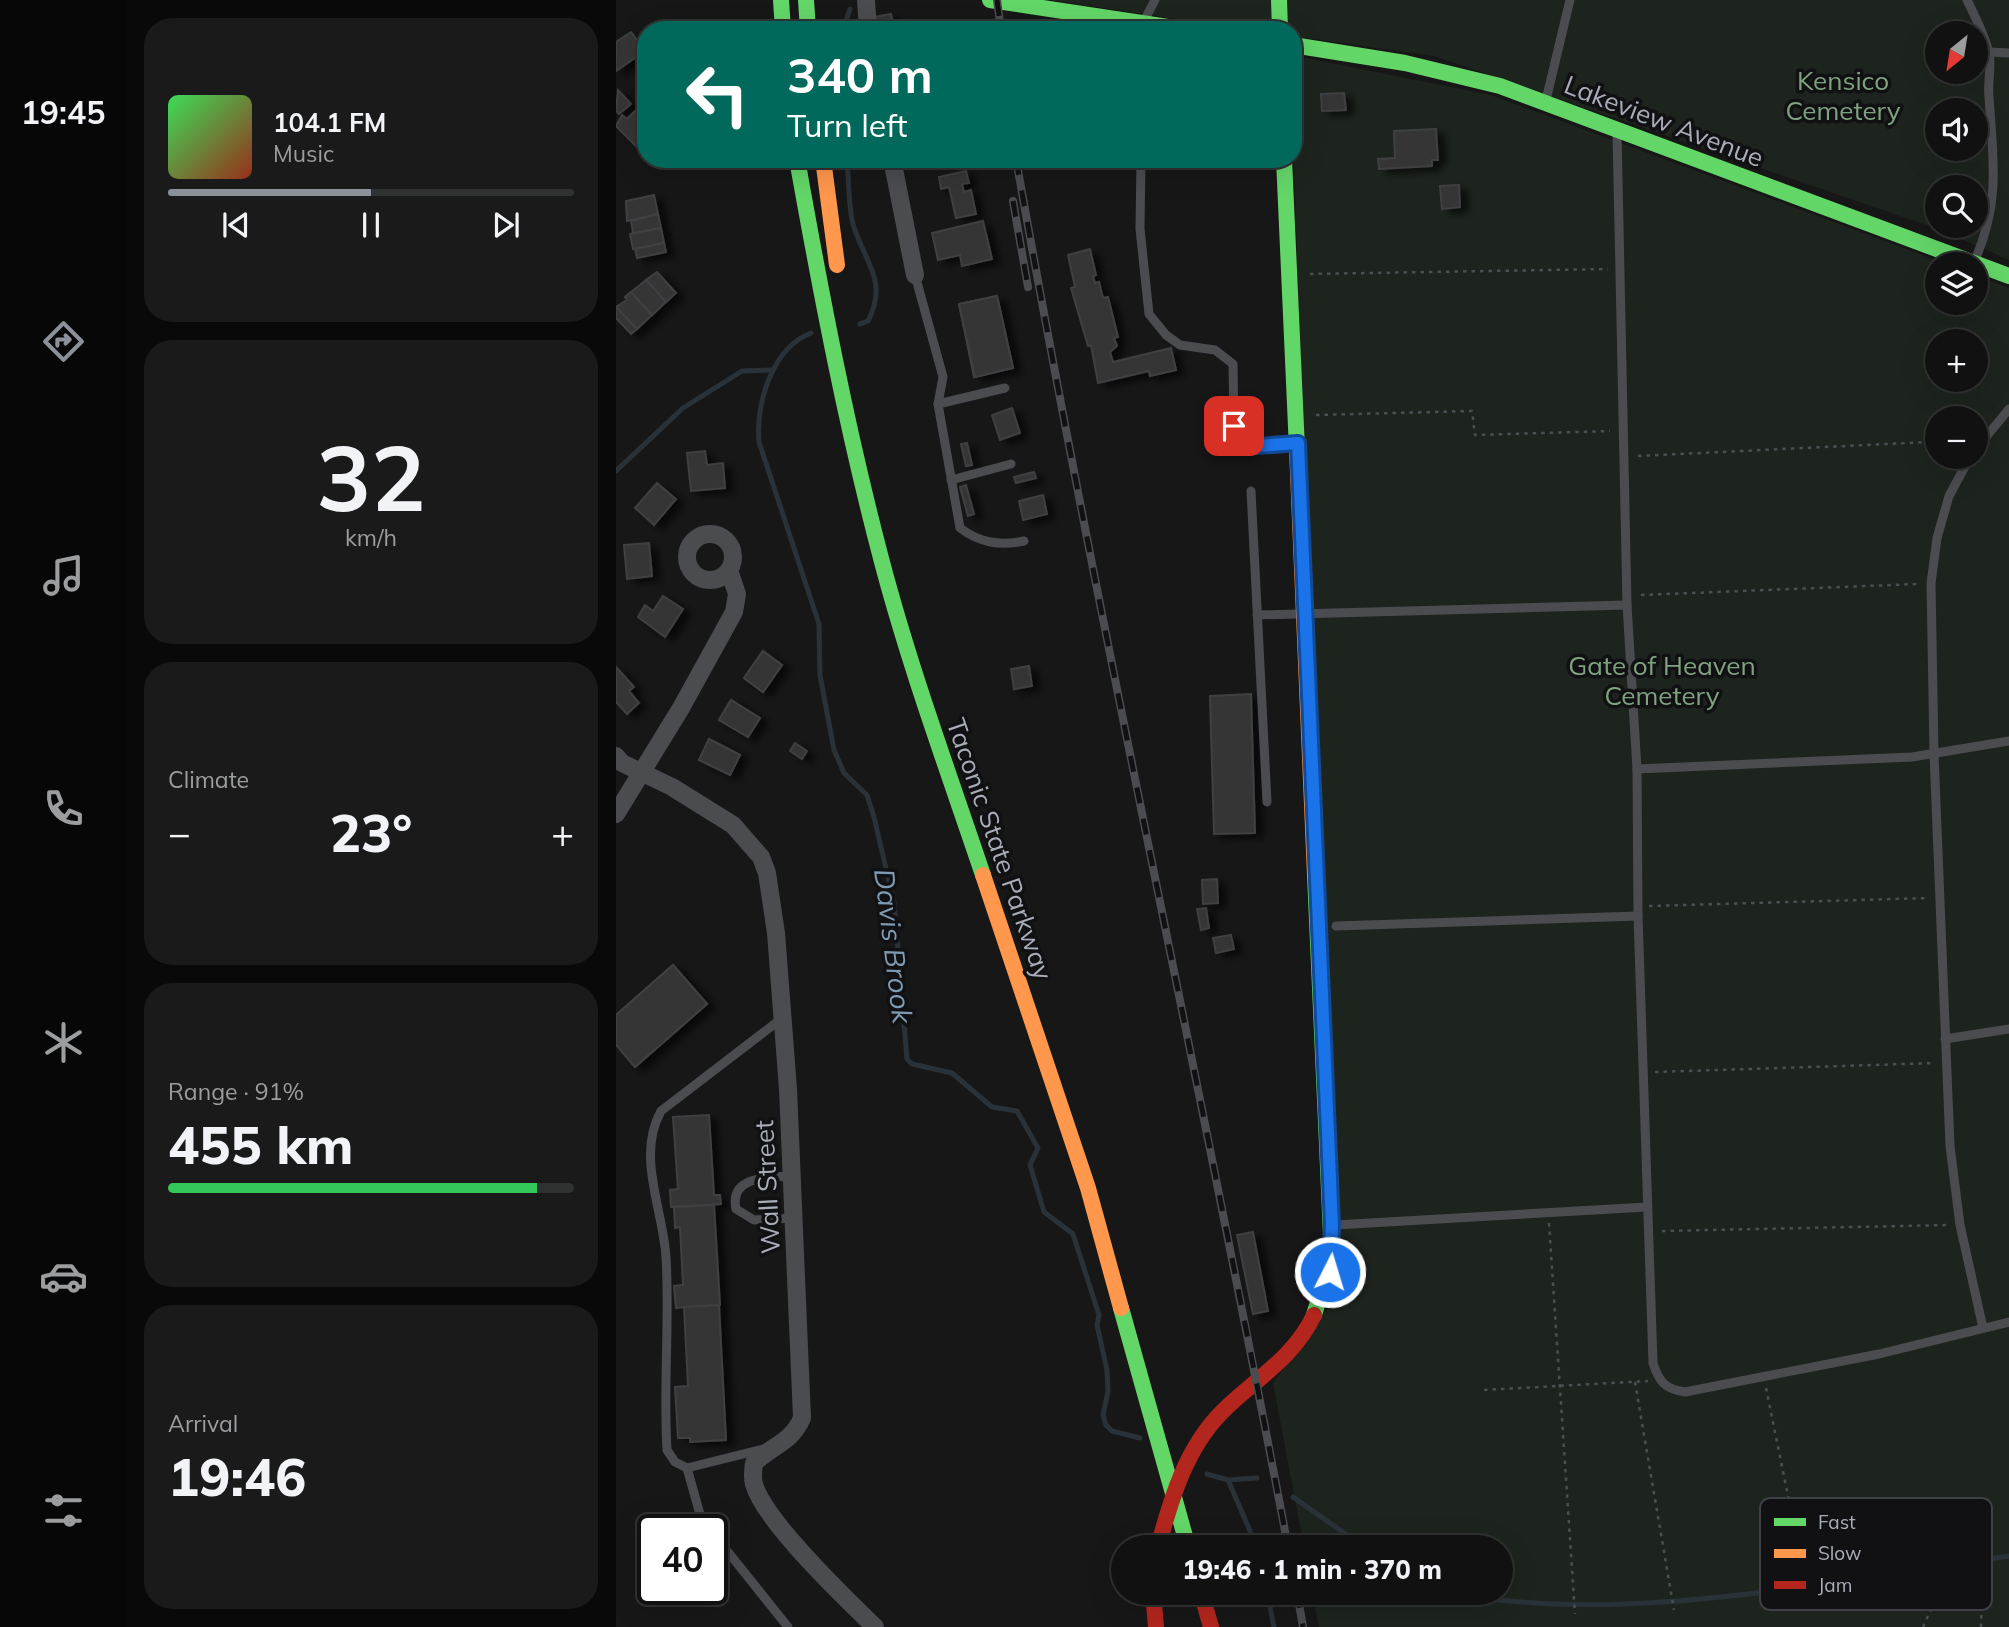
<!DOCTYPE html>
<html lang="en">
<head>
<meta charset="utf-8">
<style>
  :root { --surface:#111; --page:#1a1a1a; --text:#f1f3f6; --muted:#9c9d9f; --line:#303131; --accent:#8c9099 }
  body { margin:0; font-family:Mulish,sans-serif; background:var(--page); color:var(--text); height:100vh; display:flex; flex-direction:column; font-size:26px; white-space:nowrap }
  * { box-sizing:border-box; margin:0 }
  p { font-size:23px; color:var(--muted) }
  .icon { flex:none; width:38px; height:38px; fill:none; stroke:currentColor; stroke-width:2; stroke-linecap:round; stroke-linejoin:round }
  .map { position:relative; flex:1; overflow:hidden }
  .details { display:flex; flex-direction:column; gap:18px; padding:18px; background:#090909; width:490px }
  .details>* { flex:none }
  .top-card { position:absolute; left:21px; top:21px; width:665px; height:147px; border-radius:28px; box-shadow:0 7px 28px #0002,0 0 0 2px var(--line); background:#00695c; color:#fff; overflow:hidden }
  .needle { width:46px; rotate:210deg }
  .fabs { position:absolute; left:1309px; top:21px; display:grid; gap:14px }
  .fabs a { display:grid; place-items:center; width:63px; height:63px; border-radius:50%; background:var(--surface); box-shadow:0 7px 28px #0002,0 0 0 2px var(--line); font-size:35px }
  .speed { position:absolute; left:21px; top:1514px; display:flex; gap:14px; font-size:35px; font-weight:700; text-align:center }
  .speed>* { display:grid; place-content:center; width:91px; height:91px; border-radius:50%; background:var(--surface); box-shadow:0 7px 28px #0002,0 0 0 2px var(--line); line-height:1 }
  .speed .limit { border:4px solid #111; border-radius:10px; background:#fff; color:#111 }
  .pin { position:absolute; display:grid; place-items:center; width:60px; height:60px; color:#fff; margin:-30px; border-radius:14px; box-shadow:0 4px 10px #0006 }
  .me { position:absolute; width:77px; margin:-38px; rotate:5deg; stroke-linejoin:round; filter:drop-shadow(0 0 5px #0008) }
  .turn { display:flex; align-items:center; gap:24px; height:147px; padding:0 35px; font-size:32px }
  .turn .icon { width:91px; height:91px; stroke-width:2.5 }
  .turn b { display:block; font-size:49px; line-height:60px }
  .big { font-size:52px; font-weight:800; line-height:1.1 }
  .details .widget { flex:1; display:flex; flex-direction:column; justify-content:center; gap:10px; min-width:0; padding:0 24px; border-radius:28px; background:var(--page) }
  .details .dial { align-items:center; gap:0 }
  .dial b { font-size:91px; line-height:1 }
  .song { display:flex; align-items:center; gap:21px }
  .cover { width:84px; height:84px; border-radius:10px; background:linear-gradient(135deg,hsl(130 70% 55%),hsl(10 70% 35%)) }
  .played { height:7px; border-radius:4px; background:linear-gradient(90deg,var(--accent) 50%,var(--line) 50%) }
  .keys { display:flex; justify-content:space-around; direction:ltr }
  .heat { display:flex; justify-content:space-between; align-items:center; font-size:38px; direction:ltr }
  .charge { height:10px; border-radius:5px; background:linear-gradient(90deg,#34c759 91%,var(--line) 0) }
  .trip { position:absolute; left:495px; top:1535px; width:402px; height:70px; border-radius:35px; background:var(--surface); box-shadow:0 7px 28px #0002,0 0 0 2px var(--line); font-weight:800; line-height:70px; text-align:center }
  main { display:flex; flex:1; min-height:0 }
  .tab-bar { display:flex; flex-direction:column; width:126px; justify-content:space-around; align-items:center; background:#070707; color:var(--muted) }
  .tab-bar .icon { width:49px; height:49px }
  .tab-bar .current { color:var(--accent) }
  .tab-bar b { font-size:32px; color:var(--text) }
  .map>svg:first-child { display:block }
</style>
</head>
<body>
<main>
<nav class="tab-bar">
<b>19:45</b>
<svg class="icon current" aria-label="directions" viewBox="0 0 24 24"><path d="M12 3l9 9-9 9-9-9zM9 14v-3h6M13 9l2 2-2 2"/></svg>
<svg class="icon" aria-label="music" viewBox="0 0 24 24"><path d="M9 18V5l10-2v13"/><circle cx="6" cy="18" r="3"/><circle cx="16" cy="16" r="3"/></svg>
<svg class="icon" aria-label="phone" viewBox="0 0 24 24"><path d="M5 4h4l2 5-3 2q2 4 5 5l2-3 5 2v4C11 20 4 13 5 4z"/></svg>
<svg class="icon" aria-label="climate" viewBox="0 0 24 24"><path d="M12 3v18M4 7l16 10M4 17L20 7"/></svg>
<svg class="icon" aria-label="car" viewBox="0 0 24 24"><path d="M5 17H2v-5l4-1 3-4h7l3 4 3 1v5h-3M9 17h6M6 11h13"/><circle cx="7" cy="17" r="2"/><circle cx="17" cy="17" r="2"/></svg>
<svg class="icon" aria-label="filters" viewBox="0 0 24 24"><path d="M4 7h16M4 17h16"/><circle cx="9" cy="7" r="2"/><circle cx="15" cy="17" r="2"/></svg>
</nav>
<section class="details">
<div class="widget">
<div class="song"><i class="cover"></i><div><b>104.1 FM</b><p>Music</p></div></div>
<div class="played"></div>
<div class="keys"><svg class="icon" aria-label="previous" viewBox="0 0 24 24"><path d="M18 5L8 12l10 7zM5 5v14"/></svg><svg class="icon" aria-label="pause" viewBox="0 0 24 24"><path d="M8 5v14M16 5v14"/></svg><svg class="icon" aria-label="next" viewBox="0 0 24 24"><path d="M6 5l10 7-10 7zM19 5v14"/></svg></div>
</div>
<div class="widget dial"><b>32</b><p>km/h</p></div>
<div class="widget"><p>Climate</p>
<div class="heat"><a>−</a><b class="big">23°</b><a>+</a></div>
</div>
<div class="widget"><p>Range · 91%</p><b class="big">455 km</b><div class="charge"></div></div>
<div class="widget"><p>Arrival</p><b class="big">19:46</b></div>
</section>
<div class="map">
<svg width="1393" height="1627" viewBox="0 0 1393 1627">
  <defs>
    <filter id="shadow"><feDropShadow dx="8" dy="4.5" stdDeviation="3.5" flood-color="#0009"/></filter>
  </defs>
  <rect width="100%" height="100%" fill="#171717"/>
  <g fill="#1d241e" fill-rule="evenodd">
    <path d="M433,0H1393V260L1325,230L818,56L677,36V30H636ZM1321,33H1360V72H1321ZM1321,110H1360V149H1321ZM1321,187H1360V226H1321Z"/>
    <path d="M685,57L875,95L1331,264H1321V303H1360V275L1393,288V1627H703L696,1593L886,1592V1547H688L657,1383L716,1303L677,137V65ZM1321,341H1360V380H1321ZM1321,418H1360V457H1321Z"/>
  </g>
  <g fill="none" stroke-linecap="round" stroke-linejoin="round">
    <g stroke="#2a3239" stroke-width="5">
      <path d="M227,30L234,9"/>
      <path d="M231,159C233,180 232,204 237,224C248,262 273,280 252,321L244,324"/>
      <path d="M195,333C156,348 140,403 143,442L203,624L204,675L218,750L228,773L251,795L258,817L278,903L291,1059L296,1064L336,1073L376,1107L401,1111L422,1148L414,1165L428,1212L457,1234L483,1315L481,1325L491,1370L492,1391L487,1415L490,1425L496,1431L524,1438"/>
      <path d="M0,471L67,408L126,371L155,370"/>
      <path d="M591,1474L612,1480L641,1478"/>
      <path d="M612,1480L641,1547"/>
      <path d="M677,1497L748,1547"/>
      <path d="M651,1592L658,1627"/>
      <path d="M831,1592C1002,1627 1217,1581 1393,1556"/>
    </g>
  </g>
  <g fill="#353536" stroke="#3f4043" stroke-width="2" filter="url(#shadow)">
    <path d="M275,14L279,30H260L258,17Z"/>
    <path d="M15,32L29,51L0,71V42Z"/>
    <path d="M2,90L15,104L3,114L0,111Z"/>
    <path d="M728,93L730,110L706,111L705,94Z"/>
    <path d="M20,110L30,120V140L22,148L0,126L6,115L11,119Z"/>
    <path d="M820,129L822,160H816V166L763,169L762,159L779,158L778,131Z"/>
    <path d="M350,171L353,183L346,184L348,192L355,190L360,214L340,218L333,187L325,189L323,177Z"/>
    <path d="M843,185L844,207L826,209L824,186Z"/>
    <path d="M38,195L42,214L11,221L10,201Z"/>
    <path d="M42,214L45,228L17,233L15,221Z"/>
    <path d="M367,221L376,259L346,266L344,255L322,260L316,233Z"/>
    <path d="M45,228L48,243L17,249L14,234Z"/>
    <path d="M48,243L50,252L21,258L19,249Z"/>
    <path d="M474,249L480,275L477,276L479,283L483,282L487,298L492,297L502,337L498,338L501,346L494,352L497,362L555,348L560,370L534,376L533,371L482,383L475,345L472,346L455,288L459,287L452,255Z"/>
    <path d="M41,272L60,293L50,302L30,280Z"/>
    <path d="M30,280L50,302L36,315L15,292Z"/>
    <path d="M15,292L36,315L21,329L0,307L11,300L9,297Z"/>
    <path d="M381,296L397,368L358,377L343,304Z"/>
    <path d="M381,296L397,368L359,377L343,304Z"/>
    <path d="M0,307L21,329L15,334L0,318Z"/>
    <path d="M396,408L404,433L384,440L376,415Z"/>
    <path d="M351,443L356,465L350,466L345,444Z"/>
    <path d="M89,451L91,465L107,463L109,488L75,491L71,453Z"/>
    <path d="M418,472L420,478L400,483L398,477Z"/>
    <path d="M41,483L60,499L38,525L19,508Z"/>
    <path d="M350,485L358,514L352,516L344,487Z"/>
    <path d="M427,495L431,514L407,520L403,501Z"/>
    <path d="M33,543L36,576L11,579L8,545Z"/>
    <path d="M47,596L67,609L49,637L22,617L29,605L37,611Z"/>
    <path d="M147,651L166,665L147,692L128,678Z"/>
    <path d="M147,651L166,665L147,692L128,678Z"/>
    <path d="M413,666L416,686L398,689L395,669Z"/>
    <path d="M0,667L18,687L13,691L23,703L11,714L0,702Z"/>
    <path d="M635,694L639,833L598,834L594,696Z"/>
    <path d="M115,700L144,718L132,737L103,720Z"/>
    <path d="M115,700L144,718L132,737L103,720Z"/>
    <path d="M93,739L124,755L114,775L83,760Z"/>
    <path d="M93,739L124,755L114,775L83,760Z"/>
    <path d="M179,743L191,751L186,759L174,751Z"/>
    <path d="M601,879L602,903L587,904L586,880Z"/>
    <path d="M590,908L593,928L585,930L581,909Z"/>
    <path d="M615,935L618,949L600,953L597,938Z"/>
    <path d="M57,965L91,1004L19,1067L0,1044V1015Z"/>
    <path d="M57,965L91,1004L19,1067L0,1045V1015Z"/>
    <path d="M93,1115L98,1195H104L105,1204L55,1207L54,1190L62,1189L57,1117Z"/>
    <path d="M98,1205L104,1305L60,1308L58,1286L67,1285L64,1227L59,1228L58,1207Z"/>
    <path d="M637,1232L652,1311L637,1314L621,1235Z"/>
    <path d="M103,1305L110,1440L74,1442V1438H62L59,1387L72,1386L68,1307Z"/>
  </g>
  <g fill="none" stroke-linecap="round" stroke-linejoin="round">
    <g stroke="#4d4e52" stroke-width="2.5" stroke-dasharray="3.5 5" stroke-linecap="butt">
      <path d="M694,274L992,269"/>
      <path d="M700,415L856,411L859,435L994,431"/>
      <path d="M1022,456L1312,442L1321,448"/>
      <path d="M1025,595L1301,584"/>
      <path d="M1033,906L1313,898"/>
      <path d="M1039,1072L1319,1063"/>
      <path d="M933,1223L959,1614"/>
      <path d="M1046,1231L1333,1225"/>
      <path d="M1019,1382L1058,1610"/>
      <path d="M1150,1388L1192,1594"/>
      <path d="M868,1390L1032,1381"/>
      <path d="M1307,1627L1318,1603"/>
      <path d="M1365,1627L1366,1593"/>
    </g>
    <g stroke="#4b4c50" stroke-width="9">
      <path d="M1351,0C1359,16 1367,32 1372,49C1377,63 1371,82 1373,97C1377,159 1385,200 1359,260"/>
      <path d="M528,21L539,0"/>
      <path d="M1373,52L1393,53"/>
      <path d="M930,100L954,0"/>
      <path d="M1001,132L1011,605L1021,769L1022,916L1037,1363C1043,1382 1049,1389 1069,1392L1263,1354L1393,1322"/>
      <path d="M525,159L524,229L533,314L550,335L564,345L599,350L617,364L618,426L625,440L642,446L679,443"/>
      <path d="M299,275L327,377L322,404L344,528C364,543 384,546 408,541"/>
      <path d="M322,404L389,388"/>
      <path d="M1360,449L1393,409"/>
      <path d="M1354,457L1333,496L1321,538L1315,583L1318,754L1334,1146L1344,1225L1367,1328"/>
      <path d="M335,480L395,464"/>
      <path d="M635,491L651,802"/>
      <path d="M641,615L1011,605"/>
      <path d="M1021,769L1296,757L1393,741"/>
      <path d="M720,926L1022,916"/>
      <path d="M1329,1039L1393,1029"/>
      <path d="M177,1176C153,1178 113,1175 120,1209L138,1220L179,1218"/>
      <path d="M719,1225L1031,1207"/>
      <path d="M147,1449L71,1468L59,1462L51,1450C47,1386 54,1321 50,1257C47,1209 20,1156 45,1111L165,1019"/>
      <path d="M71,1468L85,1518L94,1530"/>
      <path d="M96,1532L172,1627"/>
    </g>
    <g stroke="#4b4c50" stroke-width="18">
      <path d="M250,0L252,30"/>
      <path d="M276,159L299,275"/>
      <circle cx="94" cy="557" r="23"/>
      <path d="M0,756L6,763L56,787L117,825L145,857L151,873L160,933L172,1089L186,1418C175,1443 158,1444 138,1463C137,1470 136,1477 138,1484C148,1521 230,1599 259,1627"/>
      <path d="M0,814L65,708L118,612L121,594L113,570"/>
    </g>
    <g stroke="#63d668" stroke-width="16">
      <path d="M165,0L167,30"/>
      <path d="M190,0L192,30"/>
      <path d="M374,0L572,30"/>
      <path d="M663,0L664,30"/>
      <path d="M677,45L789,63L884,86L1393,276"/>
      <path d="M181,159C205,294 231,430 266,562C294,668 332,771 367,875"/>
      <path d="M668,159L681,449"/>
      <path d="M505,1308L572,1547"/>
      <path d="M698,1315L716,1257L699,875"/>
    </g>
    <g stroke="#ff974d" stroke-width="16">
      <path d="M207,159L221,265"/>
      <path d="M681,449L699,875"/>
      <path d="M367,875L472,1188L505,1308"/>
    </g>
    <g stroke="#b3261e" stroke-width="16">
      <path d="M542,1547C555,1499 570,1448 606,1412C638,1380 678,1358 698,1315"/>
      <path d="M537,1592L540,1627"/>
      <path d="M585,1592L595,1627"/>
    </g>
    <g stroke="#4b4c4f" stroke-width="8">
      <g id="rail">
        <path d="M381,0L385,30"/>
        <path d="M400,159C482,623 585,1084 672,1547"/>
        <path d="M397,201L412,287"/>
        <path d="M681,1592L687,1627"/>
      </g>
    </g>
    <use href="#rail" stroke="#111113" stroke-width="5" stroke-dasharray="16" stroke-linecap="butt"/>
  </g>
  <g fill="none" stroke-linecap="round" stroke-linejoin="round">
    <g stroke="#114b97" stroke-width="18">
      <path id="route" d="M618,426L625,440L642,446L682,443L716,1225L714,1272"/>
    </g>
    <use href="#route" stroke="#1a73e8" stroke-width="12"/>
  </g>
  <g text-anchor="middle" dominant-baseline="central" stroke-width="7" stroke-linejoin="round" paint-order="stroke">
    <g font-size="26" fill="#7fa381" stroke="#111113">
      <text x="1227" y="80">Kensico<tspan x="1227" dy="30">Cemetery</tspan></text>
      <text x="1046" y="665">Gate of Heaven<tspan x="1046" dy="30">Cemetery</tspan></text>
    </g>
    <g font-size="26" fill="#a8adb8" stroke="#111113">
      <text transform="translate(1048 121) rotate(21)">Lakeview Avenue</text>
      <text transform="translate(384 849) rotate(71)">Taconic State Parkway</text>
      <text transform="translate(151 1187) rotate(-93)">Wall Street</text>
    </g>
    <g font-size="28" font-style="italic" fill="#7f9bb3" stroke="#111113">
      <text transform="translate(278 946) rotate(83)">Davis Brook</text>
    </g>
  </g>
  <rect x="1144" y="1498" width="232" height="112" rx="10" fill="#111113" stroke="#3e4045" stroke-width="2"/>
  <rect x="1158" y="1518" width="32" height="8" fill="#63d668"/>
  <rect x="1158" y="1549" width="32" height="9" fill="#ff974d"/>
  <rect x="1158" y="1581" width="32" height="8" fill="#b3261e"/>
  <g font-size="19" fill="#a8adb8">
    <text x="1202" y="1529">Fast</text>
    <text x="1202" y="1560">Slow</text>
    <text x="1202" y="1592">Jam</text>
  </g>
</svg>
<div class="fabs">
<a><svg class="needle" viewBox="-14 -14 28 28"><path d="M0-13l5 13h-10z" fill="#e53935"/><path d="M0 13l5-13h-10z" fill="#9c9d9f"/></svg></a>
<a><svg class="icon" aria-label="sound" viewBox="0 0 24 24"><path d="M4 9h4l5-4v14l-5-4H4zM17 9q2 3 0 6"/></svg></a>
<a><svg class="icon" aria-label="search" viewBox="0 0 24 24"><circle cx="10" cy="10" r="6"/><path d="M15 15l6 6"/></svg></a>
<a><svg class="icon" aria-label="layers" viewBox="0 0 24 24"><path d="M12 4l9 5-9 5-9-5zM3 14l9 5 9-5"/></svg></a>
<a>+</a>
<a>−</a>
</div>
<div class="speed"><div class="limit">40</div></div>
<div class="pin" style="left:618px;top:426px;background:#d93025"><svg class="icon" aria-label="arrive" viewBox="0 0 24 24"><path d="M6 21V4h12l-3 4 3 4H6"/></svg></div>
<svg class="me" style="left:714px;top:1272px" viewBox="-20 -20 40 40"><circle r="17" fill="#1a73e8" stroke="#fff" stroke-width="3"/><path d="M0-11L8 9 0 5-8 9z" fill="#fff"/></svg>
<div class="trip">19:46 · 1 min · 370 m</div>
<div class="top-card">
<div class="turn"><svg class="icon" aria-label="left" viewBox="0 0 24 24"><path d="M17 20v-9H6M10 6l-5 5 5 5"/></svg><div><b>340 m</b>Turn left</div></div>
</div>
</div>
</main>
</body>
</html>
